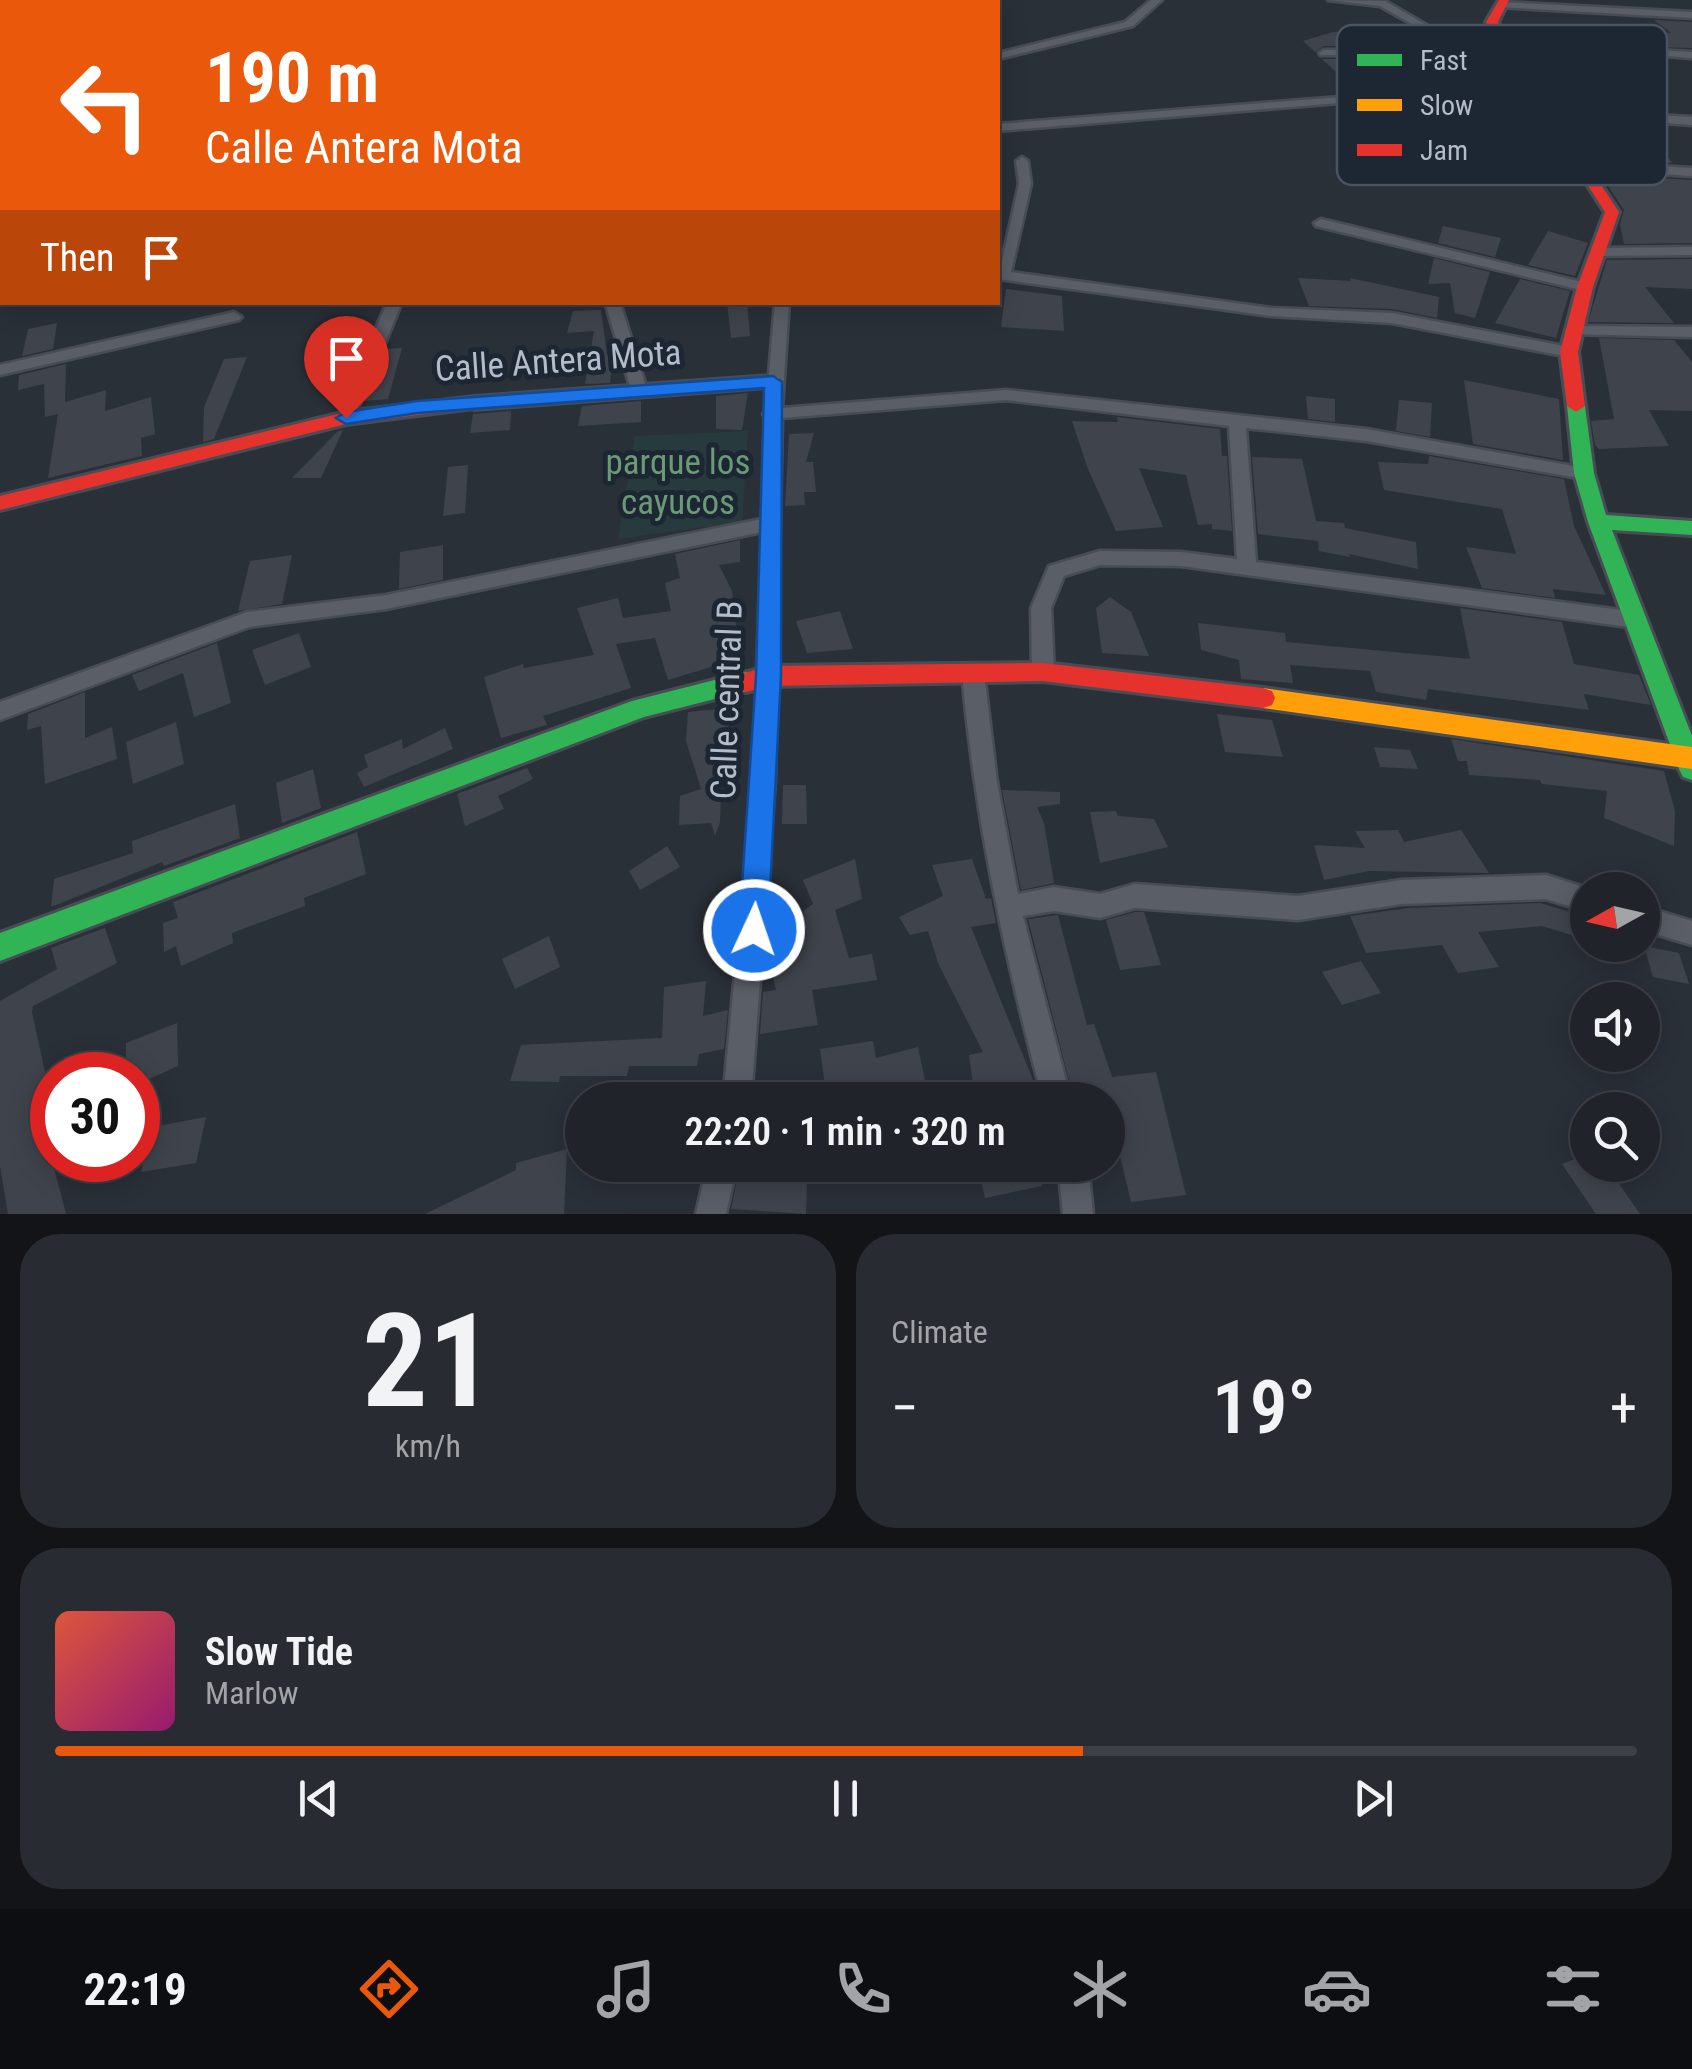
<!DOCTYPE html>
<html lang="en">
<head>
<meta charset="utf-8">
<style>
  :root { --surface:#20242a; --page:#282c32; --text:#f1f3f6; --muted:#a2a4a8; --line:#3d4147; --accent:#ea580c }
  body { margin:0; font-family:"Roboto Condensed",sans-serif; background:var(--page); color:var(--text); height:100vh; display:flex; flex-direction:column; font-size:38px; white-space:nowrap }
  * { box-sizing:border-box; margin:0 }
  p { font-size:32px; color:var(--muted) }
  .icon { flex:none; width:55px; height:55px; fill:none; stroke:currentColor; stroke-width:2; stroke-linecap:round; stroke-linejoin:round }
  .map { position:relative; height:1214px; overflow:hidden }
  .drawer { display:flex; flex-direction:column; gap:20px; padding:20px; background:#121417; flex:1 }
  .drawer>* { flex:none }
  .guide { position:absolute; left:0px; top:0px; width:1000px; height:305px; box-shadow:0 5px 25px #0003,0 0 0 2px var(--line); background:#ea580c; color:#fff; overflow:hidden }
  .needle { width:65px; rotate:262deg }
  .tools { position:absolute; left:1570px; top:872px; display:grid; gap:20px }
  .tools a { display:grid; place-items:center; width:90px; height:90px; border-radius:50%; background:var(--surface); box-shadow:0 5px 25px #0003,0 0 0 2px var(--line); font-size:50px }
  .speed { position:absolute; left:30px; top:1052px; display:flex; gap:20px; font-size:50px; font-weight:700; text-align:center }
  .speed>* { display:grid; place-content:center; width:130px; height:130px; border-radius:50%; background:var(--surface); box-shadow:0 5px 25px #0003,0 0 0 2px var(--line); line-height:1 }
  .speed .limit { border:15px solid #d22; background:#fff; color:#111 }
  .pin { position:absolute; display:grid; place-items:center; width:85px; height:85px; color:#fff; margin:-102px -42px; border-radius:50% 50% 50% 0; rotate:-45deg; box-shadow:0 0 10px #0007 }
  .pin .icon { rotate:45deg }
  .me { position:absolute; width:110px; margin:-55px; rotate:3deg; stroke-linejoin:round; filter:drop-shadow(0 0 8px #0008) }
  .turn { display:flex; align-items:center; gap:35px; height:210px; padding:0 40px; font-size:45px }
  .turn .icon { width:130px; height:130px; stroke-width:2.5 }
  .turn b { display:block; font-size:70px; line-height:85px }
  .then { display:flex; align-items:center; height:95px; padding:0 40px; background:#0003; gap:20px; font-size:38px }
  .big { font-size:75px; font-weight:600; line-height:1.1 }
  .drawer .tile { flex:1; display:flex; flex-direction:column; justify-content:center; gap:15px; min-width:0; padding:0 35px; border-radius:40px; background:var(--page) }
  .drawer .dial { align-items:center; gap:0 }
  .dial b { font-size:130px; line-height:1 }
  .song { display:flex; align-items:center; gap:30px }
  .cover { width:120px; height:120px; border-radius:15px; background:linear-gradient(135deg,hsl(10 70% 55%),hsl(320 70% 35%)) }
  .played { height:10px; border-radius:5px; background:linear-gradient(90deg,var(--accent) 65%,var(--line) 65%) }
  .keys { display:flex; justify-content:space-around; direction:ltr }
  .heat { display:flex; justify-content:space-between; align-items:center; font-size:55px; direction:ltr }
  .drawer .tiles { flex:1; display:grid; gap:20px; grid-template-columns:1fr 1fr }
  .tile:last-child { grid-column:span 2 }
  .trip { position:absolute; left:565px; top:1082px; width:560px; height:100px; border-radius:50px; background:var(--surface); box-shadow:0 5px 25px #0003,0 0 0 2px var(--line); font-weight:600; line-height:100px; text-align:center }
  .tab-bar { display:flex; height:160px; justify-content:space-around; align-items:center; background:#0d0e11; color:var(--muted) }
  .tab-bar .icon { width:70px; height:70px }
  .tab-bar .on { color:var(--accent) }
  .tab-bar b { font-size:45px; color:var(--text) }
  .map>svg:first-child { display:block }
</style>
</head>
<body>
<div class="map">
<svg width="1692" height="1214" viewBox="0 0 1692 1214">
  <rect width="100%" height="100%" fill="#2a3038"/>
  <path fill="#273a3e" d="M748,431L742,522L618,539L635,436Z"/>
  <g fill="#3f444c">
    <path d="M1654,20L1692,22V48L1654,47L1637,32L1671,33Z"/>
    <path d="M1364,30L1381,46H1324L1315,52L1303,41L1333,32Z"/>
    <path d="M1322,59H1394L1422,87L1358,92Z"/>
    <path d="M1564,119L1646,125L1672,163L1590,159Z"/>
    <path d="M1600,174L1692,180V243L1624,244L1620,224L1624,210Z"/>
    <path d="M1443,226L1501,238L1495,257L1438,243Z"/>
    <path d="M1548,231L1588,243L1575,276L1528,265Z"/>
    <path d="M1434,258L1490,272L1475,318L1455,313L1450,283L1428,284Z"/>
    <path d="M1692,259V289L1645,287L1674,323L1588,322L1607,260Z"/>
    <path d="M1298,278L1351,281L1350,278L1439,297L1437,318L1392,309L1309,306Z"/>
    <path d="M1520,279L1570,291L1556,338L1495,323Z"/>
    <path d="M1006,289L1062,296L1064,331L1001,327Z"/>
    <path d="M727,302H747L750,336L731,338Z"/>
    <path d="M601,310L607,355H613L610,383L585,384L594,331L567,333L573,311Z"/>
    <path d="M368,321V338L353,374H313L326,340L342,339L346,323Z"/>
    <path d="M57,323L53,349L22,356L28,329Z"/>
    <path d="M1599,338L1674,340L1692,362V411L1649,410L1669,446L1599,449L1595,445L1591,421L1614,419Z"/>
    <path d="M402,348L388,399L365,401L386,349Z"/>
    <path d="M247,357L214,439L203,442L204,407L224,359Z"/>
    <path d="M66,364L65,402L106,390L105,411L151,397L155,434L141,438L142,456L48,478L58,414L45,417L44,384L18,390L19,375Z"/>
    <path d="M1464,380L1559,399L1563,460L1473,444Z"/>
    <path d="M748,393L742,430L716,429V396Z"/>
    <path d="M1306,396L1335,399V422L1308,419Z"/>
    <path d="M1399,400L1432,403L1430,437L1396,431Z"/>
    <path d="M641,401V422L578,426L582,406Z"/>
    <path d="M511,411L510,430L470,433L473,414Z"/>
    <path d="M1117,417L1220,429L1222,456H1227L1232,531L1212,529V524L1198,525L1186,475L1139,468L1163,527L1116,531L1088,469L1072,421L1118,422Z"/>
    <path d="M343,430L321,478H292L338,431Z"/>
    <path d="M814,433L806,462H813L816,492H804L805,505L785,506L789,434Z"/>
    <path d="M1429,456L1564,479L1574,526L1606,595L1553,589L1555,598L1482,588L1466,547L1516,554L1502,509L1384,490L1378,462L1428,464Z"/>
    <path d="M1252,457L1302,459L1316,521L1344,523L1345,528L1416,542L1418,569L1349,554L1350,557L1319,551L1318,541L1258,534Z"/>
    <path d="M468,465L465,513L443,516L448,467Z"/>
    <path d="M740,540V562L719,565L732,591L740,658L668,680L655,638L616,644L631,688L543,716L547,725L501,738L484,677L523,664L524,668L594,655L577,608L618,598L623,618L671,611L665,583L680,578L675,554Z"/>
    <path d="M443,545V580L399,589L400,552Z"/>
    <path d="M292,555L282,604L238,611L250,561Z"/>
    <path d="M1110,597L1131,612L1149,656L1102,653L1096,608Z"/>
    <path d="M1460,608L1562,622L1574,664L1639,675L1651,705L1584,694L1589,710L1428,689L1426,700L1376,692L1370,671L1290,665L1293,683L1241,679L1239,660L1201,650L1198,623L1285,633L1286,642L1470,659Z"/>
    <path d="M840,611L853,649L807,653L796,621Z"/>
    <path d="M299,633L311,667L265,685L252,650Z"/>
    <path d="M217,643L231,703L194,717L183,673L139,691L132,675Z"/>
    <path d="M85,692V738L112,727L117,759L45,784L41,726L27,730L28,714Z"/>
    <path d="M729,708L728,734H723L720,822L715,836L711,823L679,825L680,796L701,789L686,741L688,712Z"/>
    <path d="M1217,714L1272,720L1283,757L1225,752Z"/>
    <path d="M176,722L184,764L133,784L126,742Z"/>
    <path d="M445,728L453,749L364,787L357,773L368,767L364,755L402,739L403,749Z"/>
    <path d="M1451,739L1664,771L1675,811L1674,846L1604,818L1607,791L1542,784L1540,780L1469,775L1467,761H1458Z"/>
    <path d="M1374,747L1410,750L1418,769L1380,767Z"/>
    <path d="M527,768L533,779L498,796L504,809L465,826L457,794Z"/>
    <path d="M313,769L321,808L282,823L276,783Z"/>
    <path d="M783,785H806L807,824H782Z"/>
    <path d="M1002,790L1060,792V804L1037,807L1044,823L1054,883L1021,890Z"/>
    <path d="M235,804L240,838L164,866L162,862L51,907L54,879L133,853L132,841Z"/>
    <path d="M1116,811L1118,816L1154,819L1168,847L1100,863L1090,812Z"/>
    <path d="M1398,830L1404,842L1461,830L1489,873L1369,871L1324,880L1314,845L1365,848L1355,831Z"/>
    <path d="M357,832L366,874L304,898L305,906L232,933L233,943L181,966L176,946L164,952L163,923L178,918L173,902Z"/>
    <path d="M667,846L680,867L640,890L629,871Z"/>
    <path d="M855,859L862,899L835,910L849,958L872,954L877,980L812,990L818,1025L760,1034L763,992L776,990L768,954L802,944L793,918L813,904L803,880Z"/>
    <path d="M972,859L986,899L991,898L996,923L971,927L1035,1085L1018,1088L1021,1100H975L969,1055L983,1052L938,963L928,931L910,935L899,917L943,896L932,865Z"/>
    <path d="M1540,903L1587,917L1588,940L1542,926L1478,932L1499,967L1458,973L1442,945L1366,953L1350,916L1409,908Z"/>
    <path d="M1135,912H1144L1161,965L1120,970L1106,920Z"/>
    <path d="M1058,915L1087,1025L1094,1024L1112,1077L1156,1072L1186,1195L1131,1202L1118,1148L1108,1150V1100H1074L1028,919Z"/>
    <path d="M105,928L117,963L33,1006L32,1012L48,1086L52,1083V1160L66,1214H8L0,1166V1001L57,969L51,948Z"/>
    <path d="M549,936L560,967L515,989L502,959Z"/>
    <path d="M1644,946L1679,953L1689,984L1653,977Z"/>
    <path d="M1361,961L1381,993L1342,1005L1322,972Z"/>
    <path d="M706,981L703,1016L728,1010L724,1049L699,1054L697,1066H629L627,1076H560L559,1082L510,1081L521,1045L662,1038L664,987Z"/>
    <path d="M177,1023L178,1066L138,1084V1075H126V1043Z"/>
    <path d="M873,1041L876,1058L918,1047L926,1085L882,1094V1100H827L820,1049Z"/>
    <path d="M206,1117L196,1163L141,1172L152,1127Z"/>
    <path d="M567,1149L564,1214H425L516,1170V1163Z"/>
    <path d="M1588,1154V1165H1606L1640,1214H1596L1562,1164Z"/>
    <path d="M740,1165H778V1181H807L806,1214L731,1209Z"/>
    <path d="M978,1165H1037L1042,1186L985,1198Z"/>
  </g>
  <g fill="none" stroke-linecap="round" stroke-linejoin="round">
    <g stroke="#484c55" stroke-width="5">
      <g id="street">
        <path d="M1151,0H1162L1133,26L998,59V53L1125,22Z"/>
        <path d="M1328,0L1385,1L1468,49H1505L1510,52L1505,55H1320L1319,53L1324,50L1456,49L1380,6Z"/>
        <path d="M1501,2L1692,12V18L1498,7Z"/>
        <path d="M1656,50L1692,52V58L1652,55L1651,53Z"/>
        <path d="M1529,82L1535,85L1533,87L998,131V124Z"/>
        <path d="M1546,109L1692,117V125L1542,114V110Z"/>
        <path d="M2,115V123L0,124V116Z"/>
        <path d="M1022,157L1028,161L1031,184L1011,272L1271,308L1392,313L1569,347L1577,352L1569,357L1392,323L1271,316L998,279L1019,184L1016,161Z"/>
        <path d="M1585,162L1692,168V176L1581,169L1579,166Z"/>
        <rect x="0" y="175" width="2" height="8"/>
        <path d="M1321,219L1590,284L1592,287L1585,291L1316,226L1314,223Z"/>
        <rect x="0" y="232" width="2" height="8"/>
        <path d="M1692,247V255L1600,256L1593,252L1600,248Z"/>
        <path d="M387,302H402L354,418L352,422H340L338,418Z"/>
        <path d="M605,302H620L647,390L645,394H633L631,390Z"/>
        <path d="M775,302H789L782,408L1006,390L1366,429L1590,469L1593,473L1584,479L1366,441L1246,428L1256,562L1636,612L1643,615L1646,620L1643,625L1636,628L1181,566L1100,565L1064,576L1051,608L1054,672L1050,678H1036L1032,672L1031,608L1049,566L1100,551L1181,552L1237,559L1229,426L1006,400L782,418L775,781L751,1100H723L753,781L762,532L386,609L249,627L0,720V702L247,612L386,595L762,519L765,418L763,414L766,410Z"/>
        <path d="M234,312L242,317L239,320L0,375V365Z"/>
        <path d="M1573,326L1692,327V337L1568,334V328Z"/>
        <path d="M973,665L980,667L984,673L997,782L1018,894L1054,887L1100,894L1135,884L1298,896L1401,880L1546,875L1593,890H1588V912L1546,899L1401,904L1298,920L1135,908L1100,918L1054,911L1023,916L1071,1100H1043C1005,959 975,819 962,673L966,667Z"/>
        <path d="M1642,906L1692,921V945L1642,930Z"/>
        <path d="M707,1165H737L726,1214H696Z"/>
        <path d="M1058,1165H1088L1093,1214H1063Z"/>
      </g>
    </g>
    <g stroke="#484c55" stroke-width="6">
      <g id="fast">
        <path d="M1576,400L1585,406L1594,473L1606,515L1692,521V535L1612,530L1692,736V780L1683,777L1679,769L1588,522L1574,473L1567,406Z"/>
        <path d="M746,672L754,675L758,682L754,689L644,717L0,961V933L632,701Z"/>
      </g>
    </g>
    <g stroke="#484c55" stroke-width="6">
      <g id="slow">
        <path d="M773,376L779,378V386L474,409L465,403L474,397Z"/>
        <path d="M1263,688L1692,747V769L1263,708L1254,705L1251,698L1254,691Z"/>
      </g>
    </g>
    <g stroke="#484c55" stroke-width="6">
      <g id="jam">
        <path d="M1499,0H1509L1498,22L1510,47L1619,212L1593,287L1578,352L1585,406L1576,412L1567,406L1560,352L1577,287L1605,212L1498,47L1486,22Z"/>
        <path d="M474,397L483,403L481,407L346,424L0,510V496L346,412Z"/>
        <path d="M1043,663L1263,688L1272,691L1275,698L1272,705L1263,708L1043,681L769,686L746,692L738,689L734,682L738,675L769,666Z"/>
      </g>
    </g>
    <use href="#street" fill="#5a5e66" fill-rule="evenodd"/>
    <use href="#fast" fill="#30b455" fill-rule="evenodd"/>
    <use href="#slow" fill="#ff9f0a" fill-rule="evenodd"/>
    <use href="#jam" fill="#e5322d" fill-rule="evenodd"/>
  </g>
  <path fill="#1a73e8" stroke="#114b97" stroke-width="2.5" d="M773,376L782,382L781,676L768,930L764,940L754,944L743,940L739,930L756,676L764,388L417,413L346,424L336,418L346,412L417,401Z"/>
  <g text-anchor="middle" dominant-baseline="central" stroke-width="10" stroke-linejoin="round" paint-order="stroke">
    <g font-size="35" fill="#b4bcc9" stroke="#1d2633">
      <text transform="translate(558 361) rotate(-4)">Calle Antera Mota</text>
      <text transform="translate(727 700) rotate(-88)">Calle central B</text>
    </g>
    <g font-size="35" fill="#6b9a76" stroke="#1d2633">
      <text x="678" y="462">parque los<tspan x="678" dy="40">cayucos</tspan></text>
    </g>
  </g>
  <rect x="1337" y="25" width="330" height="160" rx="15" fill="#1d2633" stroke="#4a5360" stroke-width="2.5"/>
  <rect x="1357" y="54" width="45" height="12" fill="#30b455"/>
  <rect x="1357" y="99" width="45" height="12" fill="#ff9f0a"/>
  <rect x="1357" y="144" width="45" height="12" fill="#e5322d"/>
  <g font-size="28" fill="#b4bcc9">
    <text x="1420" y="70">Fast</text>
    <text x="1420" y="115">Slow</text>
    <text x="1420" y="160">Jam</text>
  </g>
</svg>
<div class="tools">
<a><svg class="needle" viewBox="-14 -14 28 28"><path d="M0-13l5 13h-10z" fill="#e53935"/><path d="M0 13l5-13h-10z" fill="#a2a4a8"/></svg></a>
<a><svg class="icon" aria-label="sound" viewBox="0 0 24 24"><path d="M4 9h4l5-4v14l-5-4H4zM17 9q2 3 0 6"/></svg></a>
<a><svg class="icon" aria-label="search" viewBox="0 0 24 24"><circle cx="10" cy="10" r="6"/><path d="M15 15l6 6"/></svg></a>
</div>
<div class="speed"><div class="limit">30</div></div>
<div class="pin" style="left:346px;top:418px;background:#d93025"><svg class="icon" aria-label="arrive" viewBox="0 0 24 24"><path d="M6 21V4h12l-3 4 3 4H6"/></svg></div>
<svg class="me" style="left:754px;top:930px" viewBox="-20 -20 40 40"><circle r="17" fill="#1a73e8" stroke="#fff" stroke-width="3"/><path d="M0-11L8 9 0 5-8 9z" fill="#fff"/></svg>
<div class="trip">22:20 · 1 min · 320 m</div>
<div class="guide">
<div class="turn"><svg class="icon" aria-label="left" viewBox="0 0 24 24"><path d="M17 20v-9H6M10 6l-5 5 5 5"/></svg><div><b>190 m</b>Calle Antera Mota</div></div>
<div class="then">Then<svg class="icon" aria-label="arrive" viewBox="0 0 24 24"><path d="M6 21V4h12l-3 4 3 4H6"/></svg></div>
</div>
</div>
<section class="drawer">
<div class="tiles">
<div class="tile dial"><b>21</b><p>km/h</p></div>
<div class="tile"><p>Climate</p>
<div class="heat"><a>−</a><b class="big">19°</b><a>+</a></div>
</div>
<div class="tile">
<div class="song"><i class="cover"></i><div><b>Slow Tide</b><p>Marlow</p></div></div>
<div class="played"></div>
<div class="keys"><svg class="icon" aria-label="previous" viewBox="0 0 24 24"><path d="M18 5L8 12l10 7zM5 5v14"/></svg><svg class="icon" aria-label="pause" viewBox="0 0 24 24"><path d="M8 5v14M16 5v14"/></svg><svg class="icon" aria-label="next" viewBox="0 0 24 24"><path d="M6 5l10 7-10 7zM19 5v14"/></svg></div>
</div>
</div>
</section>
<nav class="tab-bar">
<b>22:19</b>
<svg class="icon on" aria-label="directions" viewBox="0 0 24 24"><path d="M12 3l9 9-9 9-9-9zM9 14v-3h6M13 9l2 2-2 2"/></svg>
<svg class="icon" aria-label="music" viewBox="0 0 24 24"><path d="M9 18V5l10-2v13"/><circle cx="6" cy="18" r="3"/><circle cx="16" cy="16" r="3"/></svg>
<svg class="icon" aria-label="phone" viewBox="0 0 24 24"><path d="M5 4h4l2 5-3 2q2 4 5 5l2-3 5 2v4C11 20 4 13 5 4z"/></svg>
<svg class="icon" aria-label="climate" viewBox="0 0 24 24"><path d="M12 3v18M4 7l16 10M4 17L20 7"/></svg>
<svg class="icon" aria-label="car" viewBox="0 0 24 24"><path d="M5 17H2v-5l4-1 3-4h7l3 4 3 1v5h-3M9 17h6M6 11h13"/><circle cx="7" cy="17" r="2"/><circle cx="17" cy="17" r="2"/></svg>
<svg class="icon" aria-label="filters" viewBox="0 0 24 24"><path d="M4 7h16M4 17h16"/><circle cx="9" cy="7" r="2"/><circle cx="15" cy="17" r="2"/></svg>
</nav>
</body>
</html>
